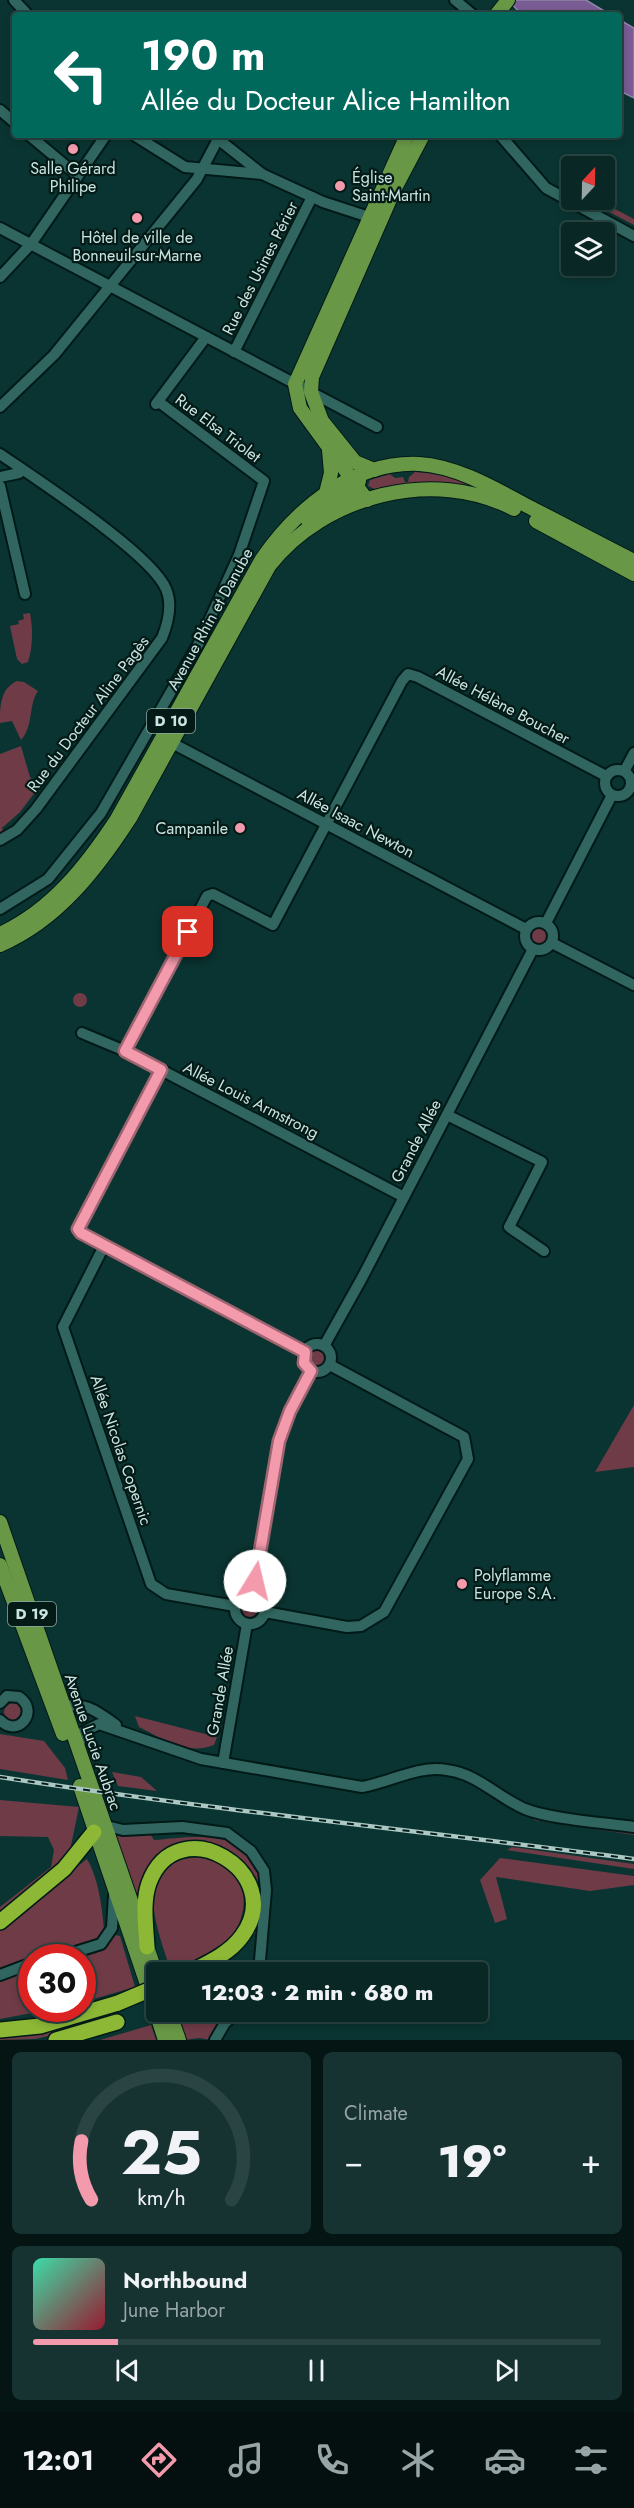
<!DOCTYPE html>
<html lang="en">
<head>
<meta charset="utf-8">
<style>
  :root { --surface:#082725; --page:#163332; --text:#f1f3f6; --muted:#98a5a7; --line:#294442; --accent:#f39aac }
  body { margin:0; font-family:Jost,sans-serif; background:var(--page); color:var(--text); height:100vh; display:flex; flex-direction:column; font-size:22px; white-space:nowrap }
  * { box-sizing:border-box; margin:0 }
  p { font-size:20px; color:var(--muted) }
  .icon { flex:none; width:33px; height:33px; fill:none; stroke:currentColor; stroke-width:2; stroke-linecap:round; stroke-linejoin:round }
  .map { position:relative; height:2040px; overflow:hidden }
  .side { display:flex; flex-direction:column; gap:12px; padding:12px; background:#041514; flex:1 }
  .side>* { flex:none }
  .top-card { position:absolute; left:12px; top:12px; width:610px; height:126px; border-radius:6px; box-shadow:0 3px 9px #0003,0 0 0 2px var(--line); background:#00695c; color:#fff; overflow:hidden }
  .needle { width:39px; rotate:22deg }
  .controls { position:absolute; left:561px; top:156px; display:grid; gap:12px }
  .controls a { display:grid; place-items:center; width:54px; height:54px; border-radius:6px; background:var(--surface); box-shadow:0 3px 9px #0003,0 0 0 2px var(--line); font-size:30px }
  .speed { position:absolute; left:18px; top:1944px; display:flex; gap:12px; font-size:30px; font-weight:700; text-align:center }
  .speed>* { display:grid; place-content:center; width:78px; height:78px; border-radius:50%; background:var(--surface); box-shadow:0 3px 9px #0003,0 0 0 2px var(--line); line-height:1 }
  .speed .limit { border:9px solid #d22; background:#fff; color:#111 }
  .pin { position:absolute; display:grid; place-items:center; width:51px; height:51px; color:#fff; margin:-26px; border-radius:12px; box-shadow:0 3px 9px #0006 }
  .me { position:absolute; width:66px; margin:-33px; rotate:9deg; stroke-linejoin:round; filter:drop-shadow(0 0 4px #0008) }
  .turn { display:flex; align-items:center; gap:21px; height:126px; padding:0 30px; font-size:27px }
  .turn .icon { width:78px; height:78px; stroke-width:2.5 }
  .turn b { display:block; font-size:42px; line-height:51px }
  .big { font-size:45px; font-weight:800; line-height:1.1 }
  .side .card { flex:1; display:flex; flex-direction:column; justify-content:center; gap:9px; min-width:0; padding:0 21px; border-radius:9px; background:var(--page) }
  .side .dial { align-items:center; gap:0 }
  .dial svg { height:156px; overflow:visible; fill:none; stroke:var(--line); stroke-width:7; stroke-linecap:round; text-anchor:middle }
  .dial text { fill:var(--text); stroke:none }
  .song { display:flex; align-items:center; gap:18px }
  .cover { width:72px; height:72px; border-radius:9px; background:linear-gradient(135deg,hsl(160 70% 55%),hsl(350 70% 35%)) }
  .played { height:6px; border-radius:3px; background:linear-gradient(90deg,var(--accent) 15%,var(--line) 15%) }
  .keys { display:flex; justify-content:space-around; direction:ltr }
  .heat { display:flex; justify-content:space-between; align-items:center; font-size:33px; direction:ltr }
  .side .tiles { flex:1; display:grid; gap:12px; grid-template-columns:1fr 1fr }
  .card:last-child { grid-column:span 2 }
  .trip { position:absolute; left:146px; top:1962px; width:342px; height:60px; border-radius:6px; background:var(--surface); box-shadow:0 3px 9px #0003,0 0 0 2px var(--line); font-weight:800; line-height:60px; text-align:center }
  .menu { display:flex; height:96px; justify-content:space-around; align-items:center; background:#03100f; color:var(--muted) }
  .menu .icon { width:42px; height:42px }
  .menu .active { color:var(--accent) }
  .menu b { font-size:27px; color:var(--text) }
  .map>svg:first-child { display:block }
</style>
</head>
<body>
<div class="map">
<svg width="634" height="2040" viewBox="0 0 634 2040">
  <rect width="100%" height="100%" fill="#0a3431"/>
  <g fill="#6f3b46">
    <path d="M598,200L634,219V225L596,205Z"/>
    <path d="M415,472C448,474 479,484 507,501L377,490L368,486L370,480L390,474L395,478L403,477L405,482H408L409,477Z"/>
    <path d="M30,613C33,629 33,647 28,662L22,664L17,659L10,626L19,624L18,621L24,619L23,614Z"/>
    <path d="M17,681L24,682L38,691C28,705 34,726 21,740L12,721L0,723C0,706 0,689 17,681Z"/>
    <path d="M21,746L30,777L39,787L20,812L2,828L4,833L0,836V754Z"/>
    <circle cx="539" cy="935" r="9"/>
    <circle cx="80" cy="1000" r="7"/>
    <circle cx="318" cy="1358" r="8"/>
    <path d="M634,1405V1467L595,1472Z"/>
    <circle cx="249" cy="1609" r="8"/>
    <circle cx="13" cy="1712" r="9"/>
    <path d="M135,1716L217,1737L214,1745C187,1756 163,1739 139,1727Z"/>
    <path d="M0,1734L44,1741L65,1768L68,1780L0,1769Z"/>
    <path d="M112,1772L141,1777L157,1791L118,1786Z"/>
    <path d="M0,1800L79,1807L69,1855L0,1914V1907L51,1867L54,1850L48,1837L0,1836Z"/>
    <path d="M536,1817L634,1832V1835L534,1820Z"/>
    <path d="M109,1829L116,1834L149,1832L154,1840C190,1837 245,1827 260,1872C266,1890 260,1913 259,1932L252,1935C257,1917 261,1898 255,1880C251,1869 239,1859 230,1854C184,1827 149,1852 136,1898Z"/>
    <path d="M512,1847L634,1864V1869L507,1850Z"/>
    <path d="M199,1857C210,1860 221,1862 230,1869C251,1886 246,1923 228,1940C213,1954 190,1963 171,1971C162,1941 134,1879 176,1861C183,1858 193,1858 199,1857Z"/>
    <path d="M500,1858L634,1876V1885L590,1891L496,1877L507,1919L495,1923L480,1880Z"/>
    <path d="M87,1859C100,1882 102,1910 105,1937C84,1949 56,1957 32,1958L31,1960L0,1970V1927Z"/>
    <path d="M115,1935L120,1936L135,1987L83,2002L82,1958H79L96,1953Z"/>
    <path d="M31,1970L32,2008L53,2009L0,2019V1982Z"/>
    <path d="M116,2010L119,2020L35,2039L0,2040V2035Z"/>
    <path d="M185,2012H231L219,2023L211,2040L199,2038L185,2040L177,2014Z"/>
    <path d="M151,2025L156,2040H100Z"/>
  </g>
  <g fill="#785c93" stroke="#9185aa" stroke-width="1.5">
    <path d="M508,0H586L611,15H522Z"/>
    <path d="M620,20L634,28V98L620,91Z"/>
  </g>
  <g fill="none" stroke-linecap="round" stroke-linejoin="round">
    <g stroke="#001a18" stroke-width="14">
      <g id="minor">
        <path d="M14,0L28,15"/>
        <path d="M455,0L473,15"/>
        <path d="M0,110L15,123"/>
        <path d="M29,135L78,176"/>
        <path d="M134,135L185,167L262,174L323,202L369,217"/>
        <path d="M500,135L546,188L634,236"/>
        <path d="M218,139L262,174"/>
        <path d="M0,228L377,427"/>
        <path d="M0,277L31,244L106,135"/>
        <path d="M234,352L312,197"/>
        <path d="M156,404L206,337"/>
        <path d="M0,407L54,355L197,179L218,139L217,135"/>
        <path d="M0,454C36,479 152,554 166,589C173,605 168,623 162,638L36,809L17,830L0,840"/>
        <path d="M0,477L19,473L22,470"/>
        <path d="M0,486L25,594"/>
        <path d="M172,743L526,929"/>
        <circle cx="618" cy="783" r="13"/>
        <path d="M625,770L634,753"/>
        <path d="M0,909L48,879L101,813L199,643L239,555L264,481L159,402"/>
        <circle cx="539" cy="936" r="14"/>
        <path d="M546,923L612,795"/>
        <path d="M552,943L634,985"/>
        <path d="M82,1033L125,1051L404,1197"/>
        <path d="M125,1051L207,896L213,894L273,925L402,681L408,674L418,677L606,776"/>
        <path d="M161,1070L78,1229L81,1233L305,1352"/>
        <path d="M447,1115L542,1162L509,1227L544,1251"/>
        <path d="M104,1246L63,1327L151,1584L166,1594L235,1606"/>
        <circle cx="317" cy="1358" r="14"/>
        <path d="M324,1346L362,1278L533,949"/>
        <path d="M253,1594L279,1441L290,1411L311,1371"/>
        <circle cx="250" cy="1609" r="15"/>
        <path d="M265,1612L347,1627L361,1626L384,1612L468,1459L464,1437L330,1365"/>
        <path d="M0,1703L7,1696L19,1697C40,1711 18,1739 0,1720"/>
        <path d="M57,1709C81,1699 96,1710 116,1725"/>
        <path d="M78,1748L83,1732L99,1724L201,1759L362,1787C391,1782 418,1765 447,1770C478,1774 497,1797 525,1809C550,1819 605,1823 634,1827"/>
        <path d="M223,1763L247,1624"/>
        <path d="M100,1828L103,1825L123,1830L182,1827L227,1833L251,1851L264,1871L266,1890L259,1972"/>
        <path d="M56,1958L101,1944L112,1928L114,1895"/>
        <path d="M0,1975L32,1963"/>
        <path d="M215,2040L225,2023L237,2012"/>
      </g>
    </g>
    <g stroke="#001a18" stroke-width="16">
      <g id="major">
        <path d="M496,15L508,0"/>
        <path d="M374,470L355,462L322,421L311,392L312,377L394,190L423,135"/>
        <path d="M326,493L331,473L329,450"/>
        <path d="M367,500L300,408L295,384L407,135"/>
        <path d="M308,521L312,515L352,493L359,481"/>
        <path d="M536,521L634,574"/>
        <path d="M0,934C52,910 86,866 117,819L262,559C297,508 354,461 419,464C458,466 499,491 533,509C567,526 600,544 634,561"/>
        <path d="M0,945C58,920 97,869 130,818L269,566C324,495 434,467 514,509"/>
        <path d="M0,1522L156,1973"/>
        <path d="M0,1565L63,1734"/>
        <path d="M80,1786L156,2011"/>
        <path d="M156,2012L165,2040"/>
        <path d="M169,2012L179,2040"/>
      </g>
    </g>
    <g stroke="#001a18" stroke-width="18">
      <g id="highway">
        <path d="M0,1922L64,1869L94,1832"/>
        <path d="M147,1947C146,1927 142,1903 149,1883C177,1807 289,1872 242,1936C230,1953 208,1963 190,1972"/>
        <path d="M0,2030L40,2026L118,2003"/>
        <path d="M56,2040L117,2022"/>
      </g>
    </g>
    <use href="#minor" stroke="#316660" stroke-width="10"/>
    <use href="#major" stroke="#689746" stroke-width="14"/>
    <use href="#highway" stroke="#8cb835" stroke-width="15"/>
    <g stroke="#abc8c4" stroke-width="4.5">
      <path id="rail" d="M0,1777C211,1810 423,1831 634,1859"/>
    </g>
    <use href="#rail" stroke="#041a17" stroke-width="2" stroke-dasharray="7" stroke-linecap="butt"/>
    <g stroke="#001a18" stroke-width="18" stroke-linecap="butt">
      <path id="highway-bridge" d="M118,2003L156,1987"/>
    </g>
    <use href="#highway-bridge" stroke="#8cb835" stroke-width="15"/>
  </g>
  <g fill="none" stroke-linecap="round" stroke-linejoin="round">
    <g stroke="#9e6470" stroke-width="15">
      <path id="route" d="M188,932L125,1051L161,1070L78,1229L81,1233L305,1352L304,1363L311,1371L290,1411L279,1441L255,1581"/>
    </g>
    <use href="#route" stroke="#f39aac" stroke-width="10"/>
  </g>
  <g fill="#f39aac" stroke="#041a17" stroke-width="2">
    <circle cx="73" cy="149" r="6"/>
    <circle cx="340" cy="186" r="6"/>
    <circle cx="137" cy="218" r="6"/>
    <circle cx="240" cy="828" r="6"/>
    <circle cx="462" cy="1584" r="6"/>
  </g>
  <g text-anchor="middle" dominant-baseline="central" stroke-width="4.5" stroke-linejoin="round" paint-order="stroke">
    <g fill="#041a17" stroke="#8fa8a4" stroke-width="1.5">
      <rect x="147" y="709" width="48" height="24" rx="4.5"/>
      <rect x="8" y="1602" width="48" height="24" rx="4.5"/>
    </g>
    <g font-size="15" font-weight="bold" fill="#cae5e1">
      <text x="171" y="721">D 10</text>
      <text x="32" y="1614">D 19</text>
    </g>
    <g font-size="16" fill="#cae5e1" stroke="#041a17">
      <text x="73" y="168">Salle Gérard<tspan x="73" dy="18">Philipe</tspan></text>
      <text x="352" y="177" text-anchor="start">Église<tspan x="352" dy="18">Saint-Martin</tspan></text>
      <text x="137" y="237">Hôtel de ville de<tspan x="137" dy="18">Bonneuil-sur-Marne</tspan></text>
      <text x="228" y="828" text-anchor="end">Campanile</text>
      <text x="474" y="1575" text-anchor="start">Polyflamme<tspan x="474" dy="18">Europe S.A.</tspan></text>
    </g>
    <g font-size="16" fill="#cae5e1" stroke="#041a17">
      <text transform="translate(260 268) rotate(-63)">Rue des Usines Périer</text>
      <text transform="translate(218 428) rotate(37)">Rue Elsa Triolet</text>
      <text transform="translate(210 619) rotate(-61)">Avenue Rhin et Danube</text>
      <text transform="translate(503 705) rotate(28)">Allée Hélène Boucher</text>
      <text transform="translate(88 714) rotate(-53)">Rue du Docteur Aline Pagès</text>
      <text transform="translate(356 823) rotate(28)">Allée Isaac Newton</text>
      <text transform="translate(251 1100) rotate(27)">Allée Louis Armstrong</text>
      <text transform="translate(416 1141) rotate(-63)">Grande Allée</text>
      <text transform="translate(121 1450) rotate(71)">Allée Nicolas Copernic</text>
      <text transform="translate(220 1691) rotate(-80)">Grande Allée</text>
      <text transform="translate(93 1742) rotate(71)">Avenue Lucie Aubrac</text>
    </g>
  </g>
</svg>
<div class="controls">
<a><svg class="needle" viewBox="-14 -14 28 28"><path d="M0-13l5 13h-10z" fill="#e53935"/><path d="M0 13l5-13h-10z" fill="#98a5a7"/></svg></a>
<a><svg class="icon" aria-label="layers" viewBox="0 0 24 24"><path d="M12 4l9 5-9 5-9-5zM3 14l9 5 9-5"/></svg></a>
</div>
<div class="speed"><div class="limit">30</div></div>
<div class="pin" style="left:188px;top:932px;background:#d93025"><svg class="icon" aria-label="arrive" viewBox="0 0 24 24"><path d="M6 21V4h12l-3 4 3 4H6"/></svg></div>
<svg class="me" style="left:255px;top:1581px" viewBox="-20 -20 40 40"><circle r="19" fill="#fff"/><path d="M0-13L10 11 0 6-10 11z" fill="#f39aac"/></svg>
<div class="trip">12:03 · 2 min · 680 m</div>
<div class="top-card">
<div class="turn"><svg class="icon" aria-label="left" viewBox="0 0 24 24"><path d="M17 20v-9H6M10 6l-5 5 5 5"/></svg><div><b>190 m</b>Allée du Docteur Alice Hamilton</div></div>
</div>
</div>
<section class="side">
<div class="tiles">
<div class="card dial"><svg viewBox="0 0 100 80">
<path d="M14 69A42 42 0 1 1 86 69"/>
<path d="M14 69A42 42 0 0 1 9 39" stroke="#f39aac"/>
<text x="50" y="56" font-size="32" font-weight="700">25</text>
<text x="50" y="72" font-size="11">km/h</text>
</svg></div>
<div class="card"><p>Climate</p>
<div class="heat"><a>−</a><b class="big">19°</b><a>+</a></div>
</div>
<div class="card">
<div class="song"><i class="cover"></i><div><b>Northbound</b><p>June Harbor</p></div></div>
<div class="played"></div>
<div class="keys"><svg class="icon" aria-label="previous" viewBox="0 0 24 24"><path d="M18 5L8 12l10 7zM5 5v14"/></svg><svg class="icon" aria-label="pause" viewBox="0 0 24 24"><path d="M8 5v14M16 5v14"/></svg><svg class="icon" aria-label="next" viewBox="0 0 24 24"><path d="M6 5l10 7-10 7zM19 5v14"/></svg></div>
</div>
</div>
</section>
<nav class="menu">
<b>12:01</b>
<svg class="icon active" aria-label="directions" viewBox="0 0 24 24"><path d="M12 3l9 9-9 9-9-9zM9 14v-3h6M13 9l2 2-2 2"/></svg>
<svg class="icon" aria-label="music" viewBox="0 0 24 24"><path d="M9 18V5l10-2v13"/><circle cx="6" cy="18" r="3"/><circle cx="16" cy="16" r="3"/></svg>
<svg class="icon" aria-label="phone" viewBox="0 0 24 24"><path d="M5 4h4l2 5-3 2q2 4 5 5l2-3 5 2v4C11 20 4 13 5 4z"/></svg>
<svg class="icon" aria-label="climate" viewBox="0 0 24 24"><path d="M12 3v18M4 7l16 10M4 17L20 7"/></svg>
<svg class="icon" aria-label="car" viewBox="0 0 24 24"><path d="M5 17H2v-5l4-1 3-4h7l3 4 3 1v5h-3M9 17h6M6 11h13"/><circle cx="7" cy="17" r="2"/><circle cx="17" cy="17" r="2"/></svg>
<svg class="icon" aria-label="filters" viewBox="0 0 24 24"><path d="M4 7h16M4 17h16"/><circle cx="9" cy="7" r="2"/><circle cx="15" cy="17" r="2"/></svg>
</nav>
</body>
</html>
